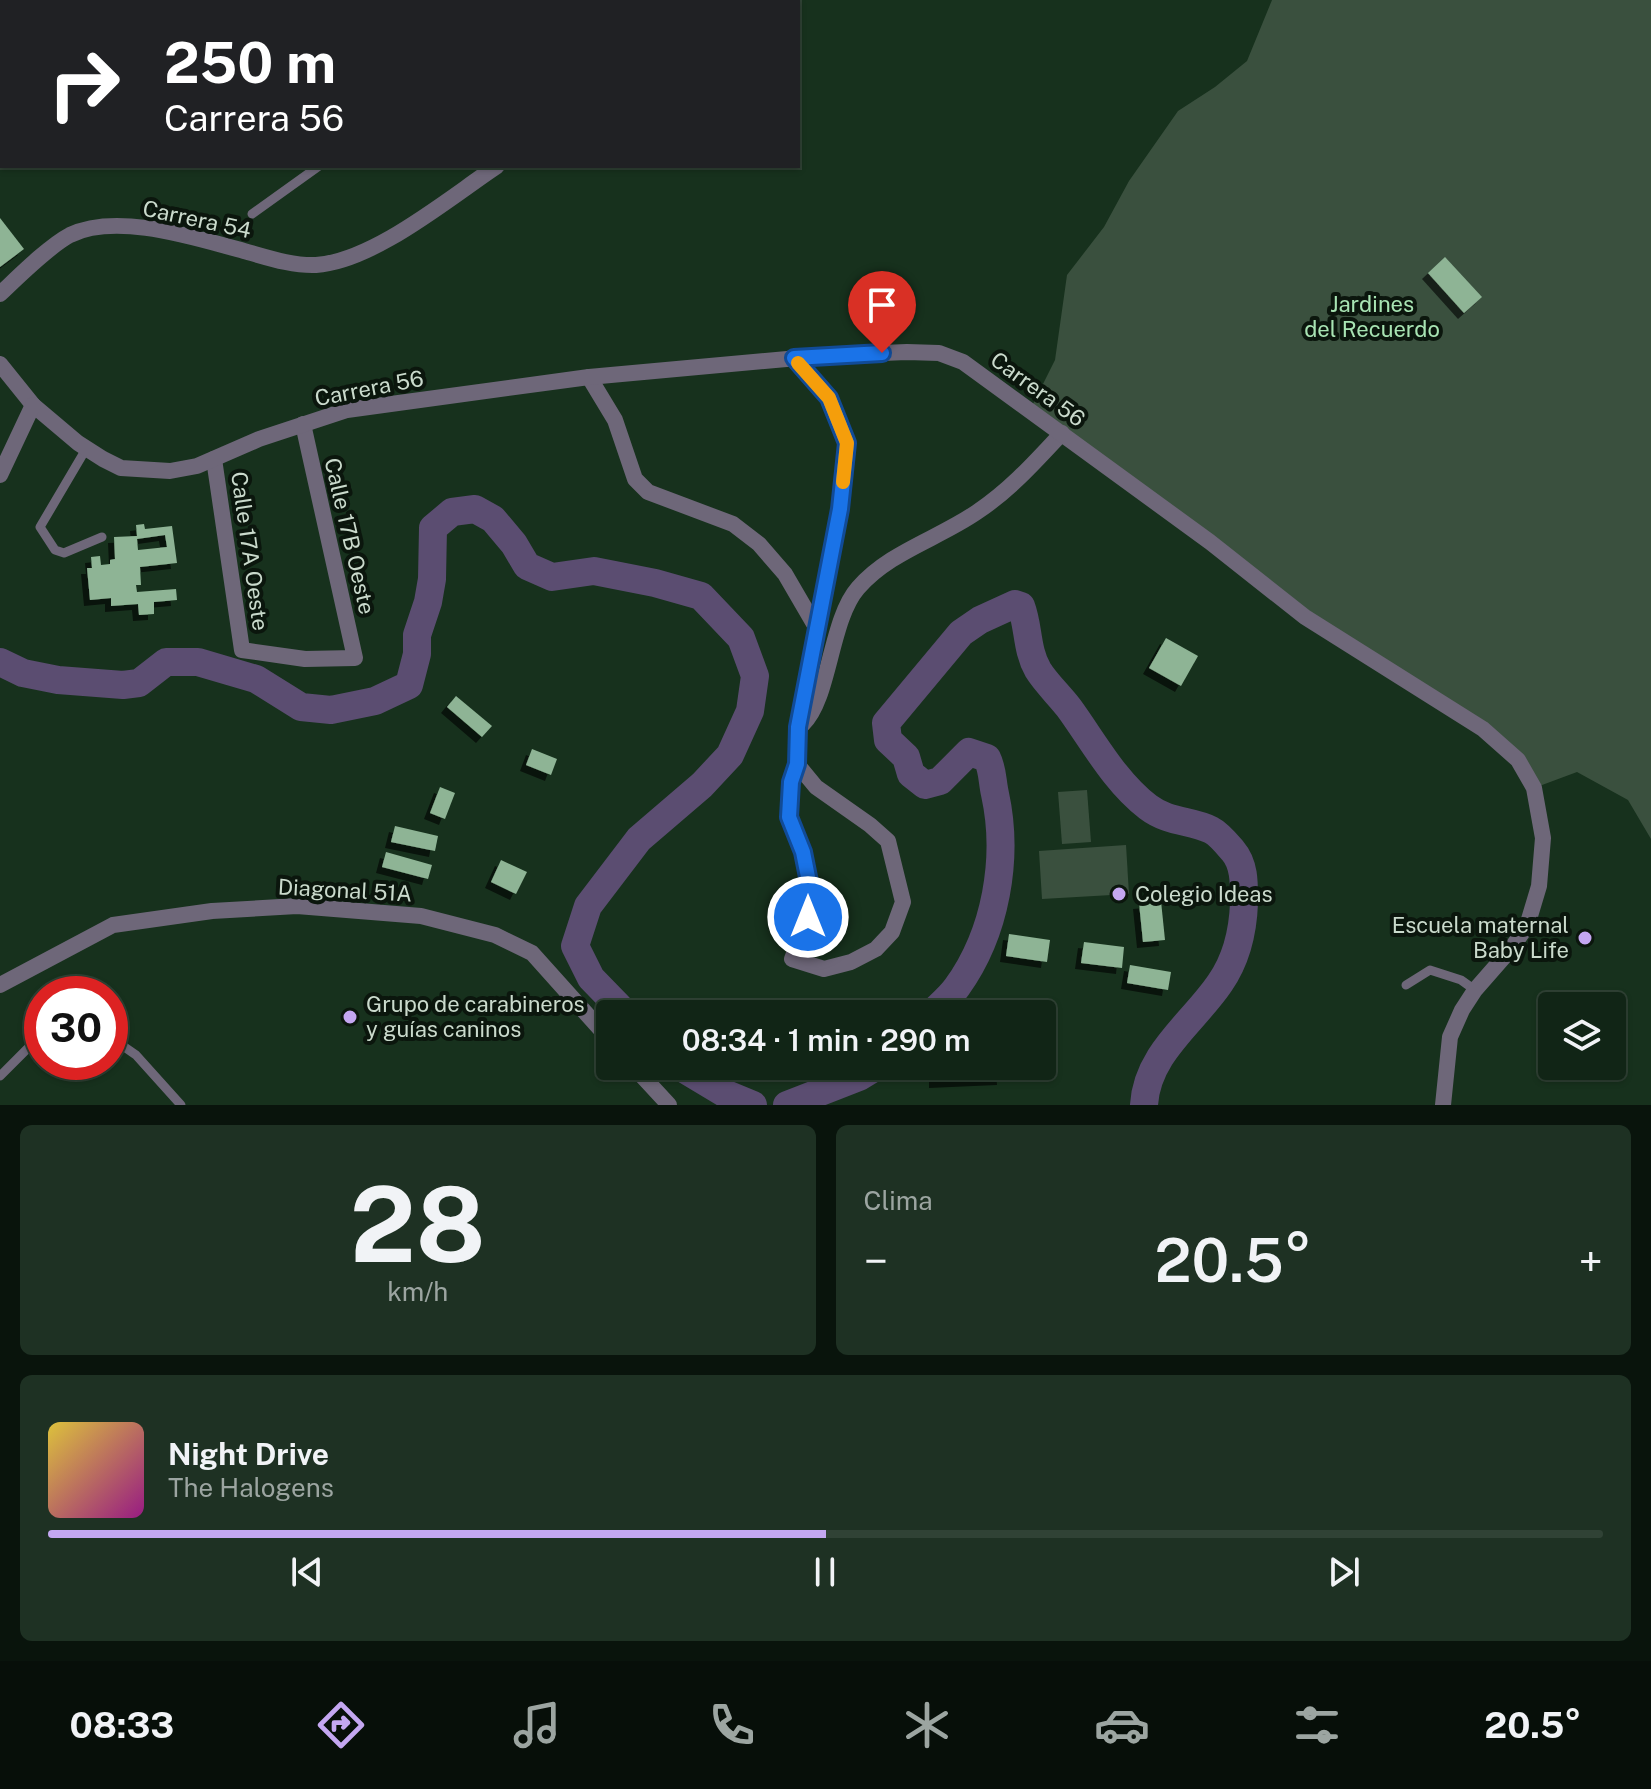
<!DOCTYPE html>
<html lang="es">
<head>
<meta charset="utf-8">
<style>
  :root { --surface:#112516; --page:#1e3123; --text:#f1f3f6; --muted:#9ca5a1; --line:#304235; --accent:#c4a7f1 }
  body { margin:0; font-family:"Public Sans",sans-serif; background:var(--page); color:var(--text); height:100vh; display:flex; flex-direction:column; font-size:30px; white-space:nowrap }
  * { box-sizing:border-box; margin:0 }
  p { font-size:26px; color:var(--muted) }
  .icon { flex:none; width:44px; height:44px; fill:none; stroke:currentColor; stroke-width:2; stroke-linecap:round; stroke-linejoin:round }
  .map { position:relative; height:1105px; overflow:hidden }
  .sheet { display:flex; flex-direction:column; gap:20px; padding:20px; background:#09140c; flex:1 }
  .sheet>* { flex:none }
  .hud { position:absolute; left:0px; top:0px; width:800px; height:168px; box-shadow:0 2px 6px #0004,0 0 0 2px var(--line); background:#202124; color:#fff; overflow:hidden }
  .tools { position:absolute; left:1538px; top:992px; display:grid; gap:16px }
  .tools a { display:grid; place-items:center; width:88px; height:88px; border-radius:8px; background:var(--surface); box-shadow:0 2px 6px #0004,0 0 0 2px var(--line); font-size:40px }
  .speed { position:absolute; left:24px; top:976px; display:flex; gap:16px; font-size:40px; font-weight:700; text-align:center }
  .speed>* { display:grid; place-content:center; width:104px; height:104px; border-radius:50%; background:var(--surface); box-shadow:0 2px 6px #0004,0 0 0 2px var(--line); line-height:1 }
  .speed .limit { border:12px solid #d22; background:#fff; color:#111 }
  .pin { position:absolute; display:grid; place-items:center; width:68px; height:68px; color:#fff; margin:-82px -34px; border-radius:50% 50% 50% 0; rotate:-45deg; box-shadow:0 0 8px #0007 }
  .pin .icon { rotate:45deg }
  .me { position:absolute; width:88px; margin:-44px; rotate:0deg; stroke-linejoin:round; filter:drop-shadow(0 0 6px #0008) }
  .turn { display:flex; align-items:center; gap:28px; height:168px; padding:0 32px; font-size:36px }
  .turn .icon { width:104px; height:104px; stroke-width:2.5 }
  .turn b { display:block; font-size:56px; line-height:68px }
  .big { font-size:60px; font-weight:600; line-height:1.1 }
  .sheet .card { flex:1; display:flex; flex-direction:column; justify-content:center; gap:12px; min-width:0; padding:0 28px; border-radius:12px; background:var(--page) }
  .sheet .dial { align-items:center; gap:0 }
  .dial b { font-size:104px; line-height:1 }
  .song { display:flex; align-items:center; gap:24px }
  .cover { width:96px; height:96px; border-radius:12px; background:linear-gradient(135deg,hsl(50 70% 55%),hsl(310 70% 35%)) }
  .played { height:8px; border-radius:4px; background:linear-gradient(90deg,var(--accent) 50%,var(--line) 50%) }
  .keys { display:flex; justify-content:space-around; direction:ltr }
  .heat { display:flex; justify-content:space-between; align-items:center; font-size:44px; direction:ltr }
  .sheet .tiles { flex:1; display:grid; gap:20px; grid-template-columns:1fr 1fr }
  .card:last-child { grid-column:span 2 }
  .trip { position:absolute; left:596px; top:1000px; width:460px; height:80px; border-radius:8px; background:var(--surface); box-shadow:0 2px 6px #0004,0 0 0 2px var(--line); font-weight:600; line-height:80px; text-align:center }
  .menu { display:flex; height:128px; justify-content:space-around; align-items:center; background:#070f09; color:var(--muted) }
  .menu .icon { width:56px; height:56px }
  .menu .active { color:var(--accent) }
  .menu b { font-size:36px; color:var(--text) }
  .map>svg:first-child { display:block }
</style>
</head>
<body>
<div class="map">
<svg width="1651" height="1105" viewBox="0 0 1651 1105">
  <defs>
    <filter id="shadow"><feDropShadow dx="-6" dy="6" stdDeviation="0" flood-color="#0009"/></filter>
  </defs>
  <rect width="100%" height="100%" fill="#17311d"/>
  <g fill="#3a503e">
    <path d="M1272,0H1651V839L1628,800L1577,772L1534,788L1518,760L1392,674L1030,410L1055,360L1067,275L1104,227L1129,181L1178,111L1215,87L1247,61Z"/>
    <path d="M1087,790L1091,842L1062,844L1058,792Z"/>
    <path d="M1126,845L1129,894L1042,899L1039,851Z"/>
  </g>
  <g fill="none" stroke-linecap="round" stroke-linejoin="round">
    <g stroke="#5b4d71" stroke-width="28">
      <path d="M0,662L23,673L58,680L123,685L139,683L166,662H198L256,679L301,707L331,710L375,701L409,685L417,654V635L428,602L432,579L433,528L452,512L475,509L493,519L514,544L527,566L552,577L594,571L655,583L701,596L741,638L755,676L750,711L730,755L702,785L639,839L588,906L575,946L591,978L626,1014"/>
      <path d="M931,1014C940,1005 950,997 957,987C996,933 1009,858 995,794C992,781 993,770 987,758L969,752L940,781L925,785L911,774L906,757L888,740L886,723L961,633L980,620L1015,604L1021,606C1029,627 1026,649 1038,670C1046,683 1059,695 1069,708C1093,741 1115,782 1148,807C1169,823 1191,820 1211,830C1219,834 1227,844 1233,851C1245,865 1244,885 1244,903C1243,931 1236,960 1220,983C1193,1023 1147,1053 1144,1105"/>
      <path d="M679,1066L724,1093L753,1105"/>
      <path d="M787,1105L859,1077L877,1066"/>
    </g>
  </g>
  <g fill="#8eb495" fill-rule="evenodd" filter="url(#shadow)">
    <path d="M0,218L24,249L0,267Z"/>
    <path d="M1445,257L1482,297L1464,313L1428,273Z"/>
    <path d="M144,524L145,529L172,526L177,563L140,567L141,585H136L137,592L176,589L177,600L154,602V614L139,615L138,604L111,606V598L90,600L87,568H92L91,557L100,556L101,565L110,564V560L115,559L114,537L137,536L136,525ZM165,535L167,547L138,550L137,539Z"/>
    <path d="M1166,638L1198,656L1181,686L1149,668Z"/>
    <path d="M456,696L492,726L482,737L447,707Z"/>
    <path d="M532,749L557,759L551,775L526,765Z"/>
    <path d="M440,787L455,793L445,819L430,813Z"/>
    <path d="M395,826L438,836L435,851L391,842Z"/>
    <path d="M386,852L432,865L428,879L382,867Z"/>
    <path d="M501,860L527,872L516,894L491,882Z"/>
    <path d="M1161,901L1165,940L1143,942L1139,903Z"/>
    <path d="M1009,934L1050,940L1047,962L1006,956Z"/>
    <path d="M1084,942L1124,947L1122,968L1081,963Z"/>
    <path d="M1130,965L1171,972L1168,990L1127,983Z"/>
    <path d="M935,1066H1002L1003,1079L935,1082Z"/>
  </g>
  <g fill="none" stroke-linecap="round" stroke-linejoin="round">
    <g stroke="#6e6779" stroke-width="9">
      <path d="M252,214L319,166"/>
      <path d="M86,449L40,527L55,550L64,553L102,537"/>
      <path d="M1406,985L1430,970L1461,980L1475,990"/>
      <path d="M110,1037L136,1055L181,1105"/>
      <path d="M0,1076L35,1041L42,1038"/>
    </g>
    <g stroke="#6e6779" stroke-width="16">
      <path d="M27,0L28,2"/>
      <path d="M142,0V2"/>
      <path d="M0,138L2,137"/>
      <path d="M794,358L829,398L847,443L840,509L798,727L797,764L791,782L789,817L803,852L813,902L792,959L824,969L851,962L876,949L892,932L903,902L888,841L870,825L816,787L797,764"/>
      <path d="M589,377L615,420L635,479L648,492L733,524L759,544L785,574L817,629"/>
      <path d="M214,459L242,650L305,659L355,658L303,424"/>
      <path d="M803,724C830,698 830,620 858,588C889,552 938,539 977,512C1010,490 1035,462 1062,433"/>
      <path d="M0,985L113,925L212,911L297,906L421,916L495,935L532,953L610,1040"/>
      <path d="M633,1066L669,1105"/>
    </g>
    <g stroke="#6e6779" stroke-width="16">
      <path d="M720,2L725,0"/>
      <path d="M0,294C18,277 49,246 70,235C117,212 195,238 244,251C266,257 292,266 316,265C374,261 449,198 497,166"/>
      <path d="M0,364L33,405L78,443L103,459L121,468L170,471L197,466L259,439L347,410L589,377L831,355L907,352L939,353L963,362L1210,542L1305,617L1483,729L1518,760L1534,788L1543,838L1539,886L1527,926L1510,950L1475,990L1462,1010L1450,1037L1443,1105"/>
      <path d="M0,475L33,405"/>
    </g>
  </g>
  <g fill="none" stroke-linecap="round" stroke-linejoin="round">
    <g stroke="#114b97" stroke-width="20">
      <path id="route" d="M808,917L813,902L803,852L789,817L791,782L797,764L798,727L840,509L847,443L829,398L794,358L882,353"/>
    </g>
    <use href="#route" stroke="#1a73e8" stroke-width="14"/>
    <path stroke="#f59e0b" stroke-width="14" d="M798,363L829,398L847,443L843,482"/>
  </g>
  <g fill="#c4a7f1" stroke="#0b160d" stroke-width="3">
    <circle cx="1119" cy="894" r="8"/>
    <circle cx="1585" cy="938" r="8"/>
    <circle cx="350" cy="1017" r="8"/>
  </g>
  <g text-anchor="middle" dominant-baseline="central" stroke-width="8" stroke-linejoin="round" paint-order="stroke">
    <g font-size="22" fill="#cadacc" stroke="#0b160d">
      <text transform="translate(197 219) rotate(12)">Carrera 54</text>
      <text transform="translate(369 388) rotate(-11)">Carrera 56</text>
      <text transform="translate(1038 389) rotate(36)">Carrera 56</text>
      <text transform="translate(350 536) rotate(77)">Calle 17B Oeste</text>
      <text transform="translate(250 551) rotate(82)">Calle 17A Oeste</text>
      <text transform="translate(345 890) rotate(3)">Diagonal 51A</text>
    </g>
    <g font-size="22" fill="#a8e4b3" stroke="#0b160d">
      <text x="1372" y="304">Jardines<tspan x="1372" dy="25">del Recuerdo</tspan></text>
    </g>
    <g font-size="22" fill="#cadacc" stroke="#0b160d" text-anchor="start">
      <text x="1135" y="894">Colegio Ideas</text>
      <text x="1569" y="925" text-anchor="end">Escuela maternal<tspan x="1569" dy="25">Baby Life</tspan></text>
      <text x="366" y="1004">Grupo de carabineros<tspan x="366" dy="25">y guías caninos</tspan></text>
    </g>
  </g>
</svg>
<div class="tools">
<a><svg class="icon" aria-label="layers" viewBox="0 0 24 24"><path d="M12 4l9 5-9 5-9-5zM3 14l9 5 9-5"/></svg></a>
</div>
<div class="speed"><div class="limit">30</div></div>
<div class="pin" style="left:882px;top:353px;background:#d93025"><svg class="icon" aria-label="arrive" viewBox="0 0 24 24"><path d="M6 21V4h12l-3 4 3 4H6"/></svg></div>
<svg class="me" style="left:808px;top:917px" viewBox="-20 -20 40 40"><circle r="17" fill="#1a73e8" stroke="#fff" stroke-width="3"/><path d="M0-11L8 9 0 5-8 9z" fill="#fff"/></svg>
<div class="trip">08:34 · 1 min · 290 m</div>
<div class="hud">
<div class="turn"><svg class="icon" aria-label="right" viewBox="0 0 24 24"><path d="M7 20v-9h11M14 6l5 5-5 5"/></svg><div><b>250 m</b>Carrera 56</div></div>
</div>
</div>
<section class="sheet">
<div class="tiles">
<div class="card dial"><b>28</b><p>km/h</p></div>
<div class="card"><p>Clima</p>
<div class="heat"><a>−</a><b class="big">20.5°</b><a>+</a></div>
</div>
<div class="card">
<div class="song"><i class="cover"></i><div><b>Night Drive</b><p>The Halogens</p></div></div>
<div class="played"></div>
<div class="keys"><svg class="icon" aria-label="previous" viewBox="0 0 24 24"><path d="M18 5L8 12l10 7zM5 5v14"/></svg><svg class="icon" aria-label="pause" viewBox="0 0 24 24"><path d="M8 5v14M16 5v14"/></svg><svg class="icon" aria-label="next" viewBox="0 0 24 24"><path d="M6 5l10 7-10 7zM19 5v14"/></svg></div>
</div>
</div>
</section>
<nav class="menu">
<b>08:33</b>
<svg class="icon active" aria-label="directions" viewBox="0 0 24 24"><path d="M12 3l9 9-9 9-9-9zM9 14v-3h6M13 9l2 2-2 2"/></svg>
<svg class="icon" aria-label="music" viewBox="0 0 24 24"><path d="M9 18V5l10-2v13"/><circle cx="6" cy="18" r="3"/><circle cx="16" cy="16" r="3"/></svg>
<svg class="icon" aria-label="phone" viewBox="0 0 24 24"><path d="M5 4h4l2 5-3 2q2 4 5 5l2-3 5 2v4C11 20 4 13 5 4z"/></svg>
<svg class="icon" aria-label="climate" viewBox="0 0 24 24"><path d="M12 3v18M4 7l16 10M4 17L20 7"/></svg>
<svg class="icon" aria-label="car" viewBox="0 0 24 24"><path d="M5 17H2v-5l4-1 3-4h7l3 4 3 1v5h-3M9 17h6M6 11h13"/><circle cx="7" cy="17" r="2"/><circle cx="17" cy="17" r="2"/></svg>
<svg class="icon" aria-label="filters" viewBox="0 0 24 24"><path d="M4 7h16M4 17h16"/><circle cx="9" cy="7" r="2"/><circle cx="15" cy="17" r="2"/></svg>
<b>20.5°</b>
</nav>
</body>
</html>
